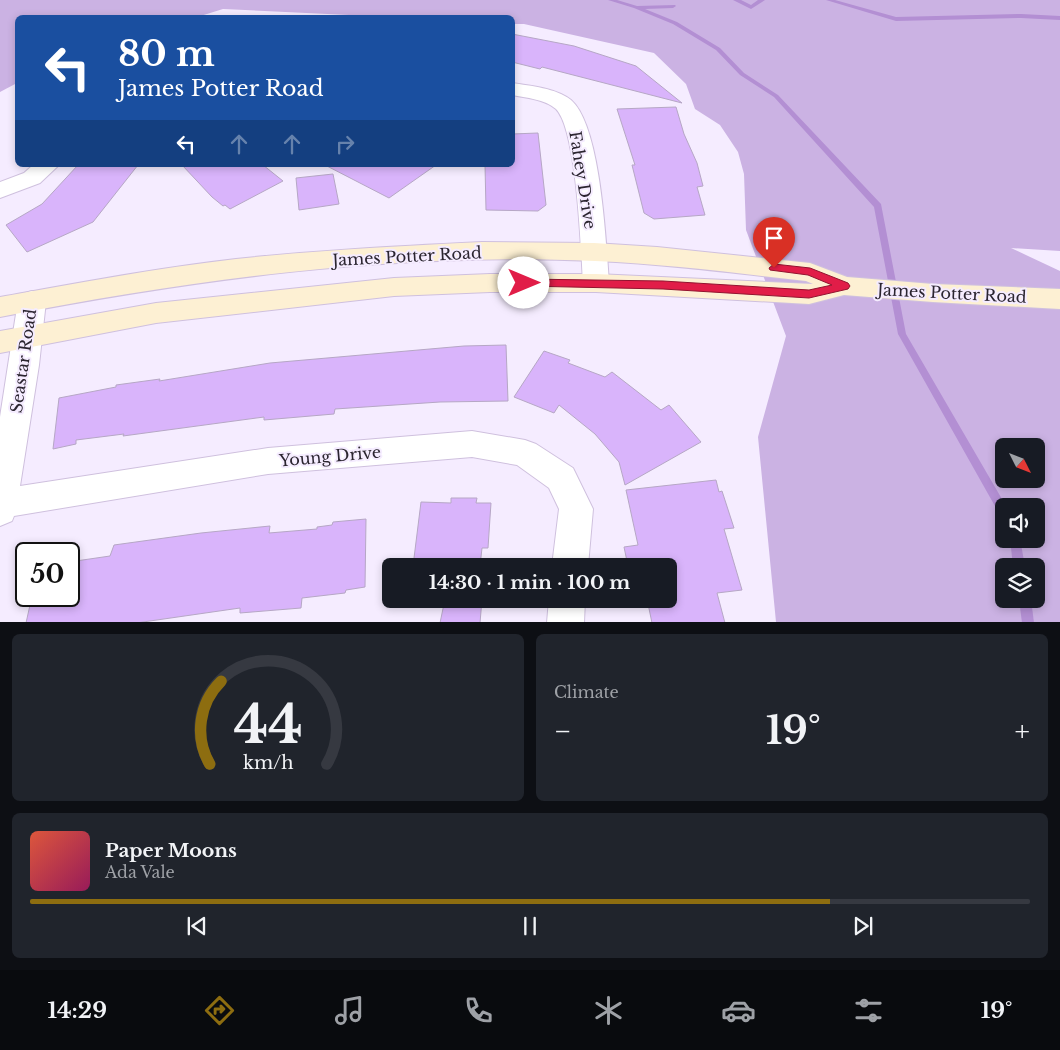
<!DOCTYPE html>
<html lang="en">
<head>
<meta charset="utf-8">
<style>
  :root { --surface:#171b24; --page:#20242c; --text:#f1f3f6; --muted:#9ea1a6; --line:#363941; --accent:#8d6d10 }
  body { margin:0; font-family:"Libre Baskerville",serif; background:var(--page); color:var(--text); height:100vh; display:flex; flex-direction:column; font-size:19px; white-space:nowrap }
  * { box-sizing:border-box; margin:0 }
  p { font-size:16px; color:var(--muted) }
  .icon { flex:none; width:28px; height:28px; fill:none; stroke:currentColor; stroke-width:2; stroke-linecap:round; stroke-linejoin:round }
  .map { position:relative; height:622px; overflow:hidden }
  .panel { display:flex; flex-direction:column; gap:12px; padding:12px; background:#0d0f14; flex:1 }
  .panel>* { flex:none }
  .guide { position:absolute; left:15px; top:15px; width:500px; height:152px; border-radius:8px; box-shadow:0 2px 8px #0003; background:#1a4fa0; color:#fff; overflow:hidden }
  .needle { width:32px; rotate:132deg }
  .tools { position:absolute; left:995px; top:438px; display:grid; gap:10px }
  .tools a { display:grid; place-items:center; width:50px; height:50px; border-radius:8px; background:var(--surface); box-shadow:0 2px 8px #0003; font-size:25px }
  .speed { position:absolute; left:15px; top:542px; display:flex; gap:10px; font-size:25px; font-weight:700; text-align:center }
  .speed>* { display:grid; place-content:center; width:65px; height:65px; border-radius:50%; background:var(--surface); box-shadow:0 2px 8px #0003; line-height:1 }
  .speed .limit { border:2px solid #111; border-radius:8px; background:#fff; color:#111 }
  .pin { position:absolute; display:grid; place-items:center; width:42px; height:42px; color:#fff; margin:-51px -21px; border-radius:50% 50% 50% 0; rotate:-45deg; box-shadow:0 0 5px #0007 }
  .pin .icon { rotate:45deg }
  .me { position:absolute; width:55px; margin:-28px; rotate:90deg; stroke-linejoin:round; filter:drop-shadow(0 0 4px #0008) }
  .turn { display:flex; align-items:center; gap:18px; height:105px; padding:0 20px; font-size:22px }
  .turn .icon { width:65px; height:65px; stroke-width:2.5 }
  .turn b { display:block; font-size:35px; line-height:42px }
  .lanes { display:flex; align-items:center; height:48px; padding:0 20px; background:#0003; justify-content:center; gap:25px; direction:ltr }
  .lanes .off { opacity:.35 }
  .big { font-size:38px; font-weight:800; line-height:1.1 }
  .panel .widget { flex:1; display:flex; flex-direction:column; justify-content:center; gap:8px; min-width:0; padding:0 18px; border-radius:8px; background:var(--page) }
  .panel .dial { align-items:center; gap:0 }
  .dial svg { height:130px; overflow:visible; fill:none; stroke:var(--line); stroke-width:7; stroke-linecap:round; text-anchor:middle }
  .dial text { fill:var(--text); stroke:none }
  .song { display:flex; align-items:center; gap:15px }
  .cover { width:60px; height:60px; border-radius:8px; background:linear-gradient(135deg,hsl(10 70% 55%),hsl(330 70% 35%)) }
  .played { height:5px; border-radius:2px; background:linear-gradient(90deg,var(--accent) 80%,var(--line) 80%) }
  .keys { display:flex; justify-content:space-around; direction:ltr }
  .heat { display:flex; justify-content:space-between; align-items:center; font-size:28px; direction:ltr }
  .panel .tiles { flex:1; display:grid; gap:12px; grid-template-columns:1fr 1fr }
  .widget:last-child { grid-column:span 2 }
  .trip { position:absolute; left:382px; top:558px; width:295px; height:50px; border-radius:8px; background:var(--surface); box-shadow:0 2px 8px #0003; font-weight:800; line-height:50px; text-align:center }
  .tab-bar { display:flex; height:80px; justify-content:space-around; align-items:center; background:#090b0e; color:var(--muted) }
  .tab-bar .icon { width:35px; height:35px }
  .tab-bar .current { color:var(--accent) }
  .tab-bar b { font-size:22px; color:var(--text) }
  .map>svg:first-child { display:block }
</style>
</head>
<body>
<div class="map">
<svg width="1060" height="623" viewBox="0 0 1060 623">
  <rect width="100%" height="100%" fill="#f5ecff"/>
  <path fill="#cbb2e3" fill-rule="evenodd" d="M0,0H1060V251L1011,248L1060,271V622H776L758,437L786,336L746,230L744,174L738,152L720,125L695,109L686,84L654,53L524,24H513L512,18H412L223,9L194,18H18L17,83L0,92ZM1004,446H1036V479H1004ZM1004,506H1036V539H1004ZM1004,566H1036V599H1004Z"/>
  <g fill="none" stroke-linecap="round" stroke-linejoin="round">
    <g fill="#b38fd3" fill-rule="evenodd">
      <path d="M608,0H617L637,6L675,5L676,6L673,8L645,9L677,22L720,48L744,73L778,95L881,204L906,334L1006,506H1004V517L1000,515L898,334L874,207L774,97L740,75L716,50L673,24L634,8Z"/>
      <path d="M733,0H741L751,5L758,0H765L751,9Z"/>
      <path d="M826,0H835L896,17L1021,14L1060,16V20L1021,18L896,21Z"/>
      <path d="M1010,539H1020L1025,566H1013Z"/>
      <path d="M1019,599H1031L1034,623H1022Z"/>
    </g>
  </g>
  <g fill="#d9b4fb" stroke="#b6a7c5">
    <path d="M512,34L574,46L636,66L682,103L542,67L540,69L512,62Z"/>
    <path d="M676,107L684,134L697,163L703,186L697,187L705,215L654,219L644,213L632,165H635L617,109Z"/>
    <path d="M538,133L546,205L538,211L486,210L485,165H512V134Z"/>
    <path d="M78,165H138L93,222L27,252L6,225L42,204Z"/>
    <path d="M182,165H263L283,181L230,209L225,205L223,206L212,197Z"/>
    <path d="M325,165H436L389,198Z"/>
    <path d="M333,174L339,204L299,210L296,178Z"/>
    <path d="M506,345L508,401L440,402L335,409L334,414L264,420V417L123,436L124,434L76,440V444L53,449L59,398L116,387V385L160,379L159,381L270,363L464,346Z"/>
    <path d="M544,351L570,360L568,363L605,377L612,372L661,410L669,405L701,442L625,485L619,462L595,434L559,405L554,413L514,397Z"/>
    <path d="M716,480L719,492L722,491L734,528L724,529L742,590L717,593L725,623H652L647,599H669V566H628L624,547L638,545L626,490Z"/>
    <path d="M451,498H477L476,503H491L488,548H482L480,566H413L421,502L451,503Z"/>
    <path d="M366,519L365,587L346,590L345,593L302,598L301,608L240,613V608L136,623H26L32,596H69V562L110,556L114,545L201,533L270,526L269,533L317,529V527L332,525L333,522Z"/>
    <path d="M445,599H482L480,623H440Z"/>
  </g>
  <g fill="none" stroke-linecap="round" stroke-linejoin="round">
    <g stroke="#cfc0de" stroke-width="2">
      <g id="minor">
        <path d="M512,83C531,86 556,88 571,100C601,126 606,243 609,283L605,290L596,292L587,290L583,283C581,250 577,130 556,109C545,99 526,98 512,95Z"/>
        <path d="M33,165H59L40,183L0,198V182L24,173Z"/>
        <path d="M32,291L42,294L46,301L39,365L20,486L268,448L472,431L525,440L536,444L573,468L593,509L588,566H552L559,509L549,488L517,465L472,457L268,474L14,516L12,521L0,526V417L18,301L22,294Z"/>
        <path d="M549,599H585L584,623H547Z"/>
      </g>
    </g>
    <g stroke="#cfc0de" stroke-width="2">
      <path id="secondary" d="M482,242L594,243L657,247L810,263L847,277L933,284L1060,289V309L933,302L844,295L809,304L596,292H490L394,296L156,323L0,353V331L156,303L394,278L490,274H596L813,284L806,281C736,273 666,264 595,261C395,252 196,279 0,317V297C78,283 157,268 236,259C318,250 400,246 482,242Z"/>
    </g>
    <use href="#minor" fill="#fff" fill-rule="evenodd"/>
    <use href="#secondary" fill="#fdf0d3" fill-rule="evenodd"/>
  </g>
  <path fill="#e11d48" stroke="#92132f" d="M774,264L810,268L848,283L850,286L848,289L809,298L663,289L524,286L519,283L524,279L663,281L809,290L832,285L808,275L770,270L769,268Z"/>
  <g text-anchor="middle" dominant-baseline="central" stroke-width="4" stroke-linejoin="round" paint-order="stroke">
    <g font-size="16" fill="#2b2530" stroke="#f5ecff">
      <text transform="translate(583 180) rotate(81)">Fahey Drive</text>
      <text transform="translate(407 256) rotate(-3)">James Potter Road</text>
      <text transform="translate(952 293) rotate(3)">James Potter Road</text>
      <text transform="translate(23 361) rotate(-82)">Seastar Road</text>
      <text transform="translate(330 456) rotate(-5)">Young Drive</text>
    </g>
  </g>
</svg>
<div class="tools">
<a><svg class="needle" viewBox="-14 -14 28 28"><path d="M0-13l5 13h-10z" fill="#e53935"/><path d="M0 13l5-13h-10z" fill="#9ea1a6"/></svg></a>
<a><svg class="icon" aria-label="sound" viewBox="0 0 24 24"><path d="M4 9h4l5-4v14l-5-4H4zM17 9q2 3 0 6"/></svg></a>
<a><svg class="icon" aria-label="layers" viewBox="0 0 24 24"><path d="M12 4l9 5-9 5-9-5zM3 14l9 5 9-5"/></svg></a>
</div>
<div class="speed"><div class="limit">50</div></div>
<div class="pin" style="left:774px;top:268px;background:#d93025"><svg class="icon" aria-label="arrive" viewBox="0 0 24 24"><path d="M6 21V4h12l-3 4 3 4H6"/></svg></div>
<svg class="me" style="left:524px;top:283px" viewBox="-20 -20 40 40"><circle r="19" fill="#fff"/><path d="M0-13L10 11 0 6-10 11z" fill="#e11d48"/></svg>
<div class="trip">14:30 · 1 min · 100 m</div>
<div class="guide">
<div class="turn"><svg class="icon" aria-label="left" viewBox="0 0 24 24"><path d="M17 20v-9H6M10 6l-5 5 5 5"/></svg><div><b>80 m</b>James Potter Road</div></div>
<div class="lanes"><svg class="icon" aria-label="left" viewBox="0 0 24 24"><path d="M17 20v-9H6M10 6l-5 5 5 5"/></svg><svg class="icon off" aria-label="ahead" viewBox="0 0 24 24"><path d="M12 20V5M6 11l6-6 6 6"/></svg><svg class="icon off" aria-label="ahead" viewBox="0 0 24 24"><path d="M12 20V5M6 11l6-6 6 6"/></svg><svg class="icon off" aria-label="right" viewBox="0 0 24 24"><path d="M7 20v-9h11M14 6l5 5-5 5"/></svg></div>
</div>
</div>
<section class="panel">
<div class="tiles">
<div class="widget dial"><svg viewBox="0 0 100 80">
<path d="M14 69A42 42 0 1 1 86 69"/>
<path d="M14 69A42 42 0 0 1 21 18" stroke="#8d6d10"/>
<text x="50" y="56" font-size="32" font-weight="700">44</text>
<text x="50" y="72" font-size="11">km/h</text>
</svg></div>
<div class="widget"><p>Climate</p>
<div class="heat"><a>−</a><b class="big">19°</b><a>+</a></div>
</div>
<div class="widget">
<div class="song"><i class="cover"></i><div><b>Paper Moons</b><p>Ada Vale</p></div></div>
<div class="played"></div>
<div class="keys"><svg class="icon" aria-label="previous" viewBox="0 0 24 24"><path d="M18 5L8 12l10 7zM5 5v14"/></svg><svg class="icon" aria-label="pause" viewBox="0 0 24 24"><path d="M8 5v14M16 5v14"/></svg><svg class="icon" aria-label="next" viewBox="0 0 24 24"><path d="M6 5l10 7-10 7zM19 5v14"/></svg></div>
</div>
</div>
</section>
<nav class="tab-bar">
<b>14:29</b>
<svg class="icon current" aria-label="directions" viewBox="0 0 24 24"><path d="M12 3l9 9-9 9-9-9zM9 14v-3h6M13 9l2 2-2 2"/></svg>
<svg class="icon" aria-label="music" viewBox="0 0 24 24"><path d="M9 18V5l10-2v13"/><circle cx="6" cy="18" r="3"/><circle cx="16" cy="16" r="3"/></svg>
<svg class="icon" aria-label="phone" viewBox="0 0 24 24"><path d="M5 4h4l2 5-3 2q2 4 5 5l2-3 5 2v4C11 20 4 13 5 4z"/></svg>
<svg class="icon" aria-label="climate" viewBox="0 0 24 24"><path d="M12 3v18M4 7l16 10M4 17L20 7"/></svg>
<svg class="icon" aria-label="car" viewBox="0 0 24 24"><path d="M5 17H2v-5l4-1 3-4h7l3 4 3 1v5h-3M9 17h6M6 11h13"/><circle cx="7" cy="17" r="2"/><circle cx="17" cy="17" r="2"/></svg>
<svg class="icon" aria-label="filters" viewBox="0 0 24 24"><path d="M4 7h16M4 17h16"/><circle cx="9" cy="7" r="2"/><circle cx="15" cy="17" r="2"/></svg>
<b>19°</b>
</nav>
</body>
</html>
